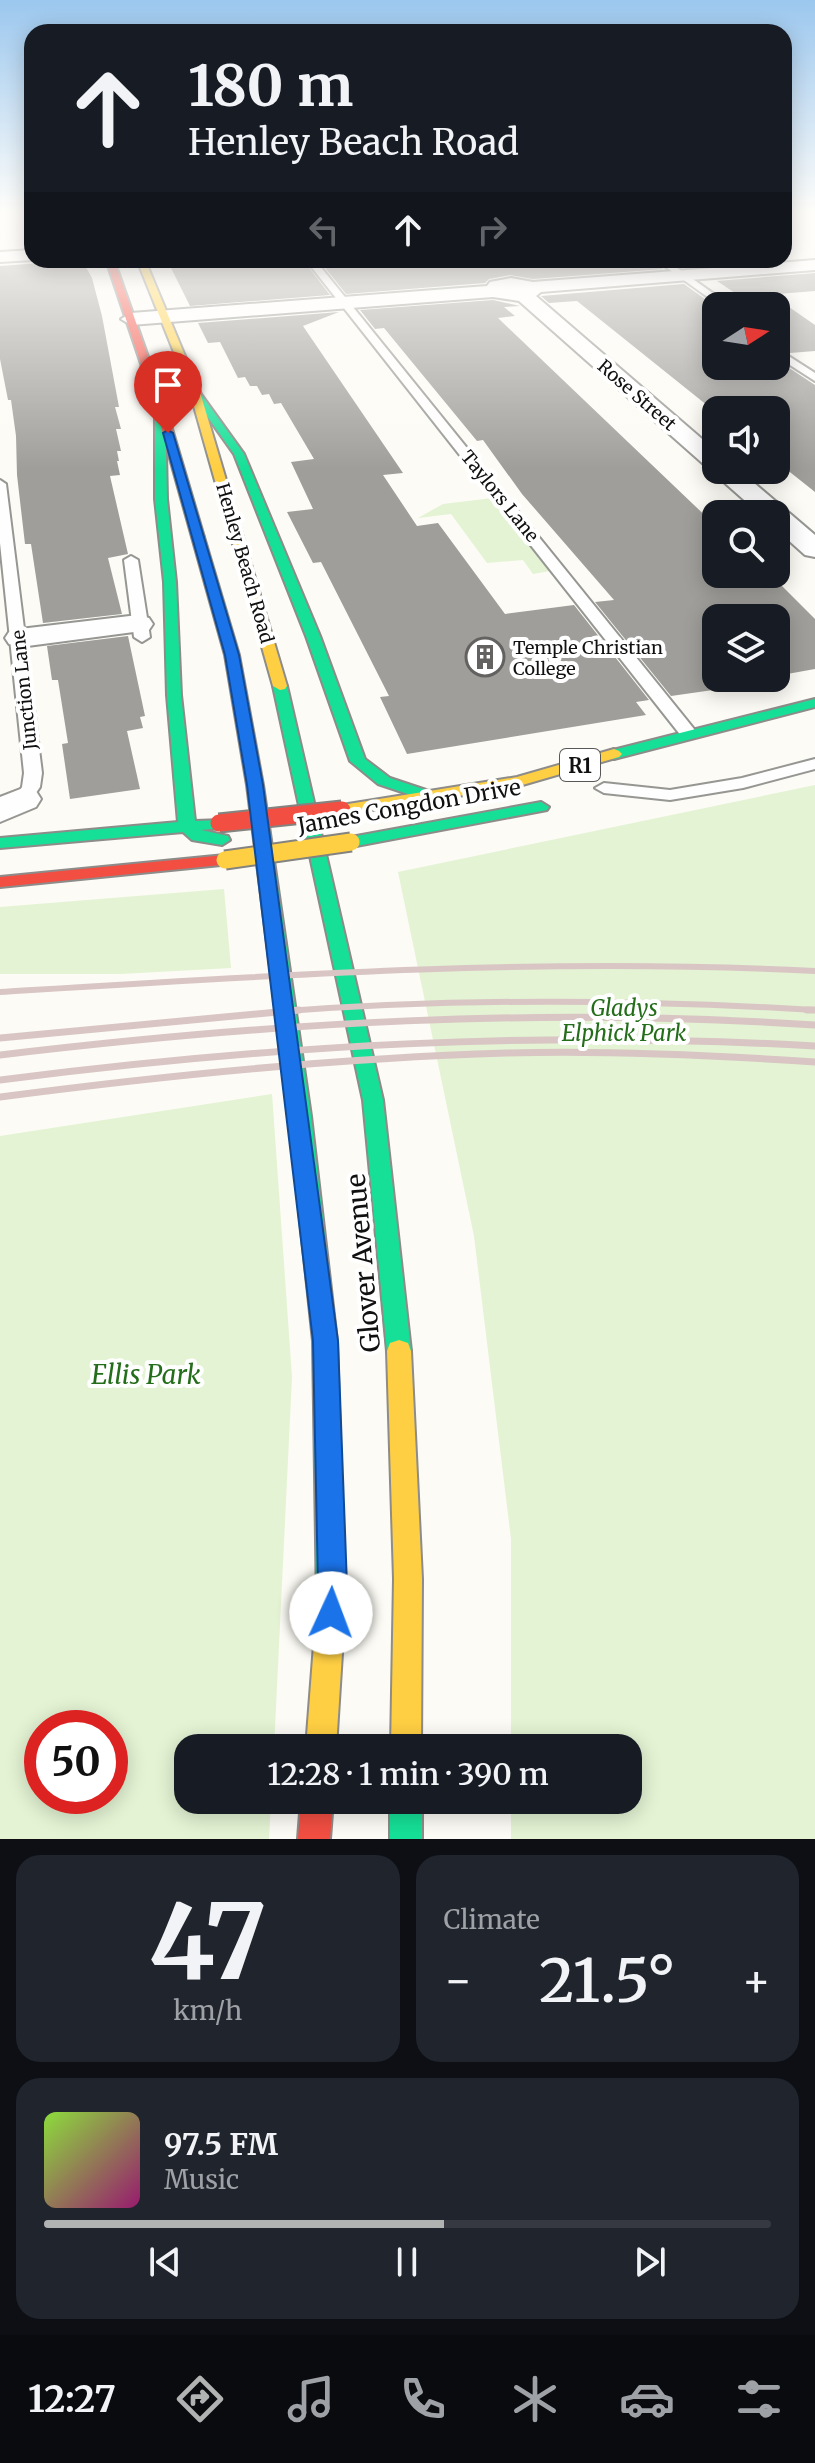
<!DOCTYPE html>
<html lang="en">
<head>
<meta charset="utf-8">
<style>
  :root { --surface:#171b24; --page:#20242c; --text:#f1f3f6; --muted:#9ea1a6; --line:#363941; --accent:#b1b2b2 }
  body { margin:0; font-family:Merriweather,serif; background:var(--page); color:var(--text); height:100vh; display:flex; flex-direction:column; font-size:30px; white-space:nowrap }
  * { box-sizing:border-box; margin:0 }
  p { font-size:26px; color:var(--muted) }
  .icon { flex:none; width:44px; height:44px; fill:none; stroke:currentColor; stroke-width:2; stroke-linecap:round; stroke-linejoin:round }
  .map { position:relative; height:1839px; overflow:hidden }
  .panel { display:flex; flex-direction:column; gap:16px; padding:16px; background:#0d0f14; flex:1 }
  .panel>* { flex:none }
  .guide { position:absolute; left:24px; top:24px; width:768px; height:244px; border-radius:24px; box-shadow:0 4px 20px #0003; background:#171b24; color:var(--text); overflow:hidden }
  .needle { width:52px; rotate:78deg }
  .buttons { position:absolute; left:702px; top:292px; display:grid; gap:16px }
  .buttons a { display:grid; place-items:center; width:88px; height:88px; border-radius:16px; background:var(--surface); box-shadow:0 4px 20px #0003; font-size:40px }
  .speed { position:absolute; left:24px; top:1710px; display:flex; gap:16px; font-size:40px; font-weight:700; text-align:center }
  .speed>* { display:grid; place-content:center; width:104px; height:104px; border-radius:50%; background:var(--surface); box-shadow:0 4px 20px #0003; line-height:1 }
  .speed .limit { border:12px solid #d22; background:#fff; color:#111 }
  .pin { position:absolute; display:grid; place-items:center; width:68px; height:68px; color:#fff; margin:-82px -34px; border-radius:50% 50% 50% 0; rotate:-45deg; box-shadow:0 0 8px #0007 }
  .pin .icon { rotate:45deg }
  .me { position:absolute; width:88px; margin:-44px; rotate:2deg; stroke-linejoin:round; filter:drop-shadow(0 0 6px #0008) }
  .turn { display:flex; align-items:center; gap:28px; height:168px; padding:0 32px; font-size:36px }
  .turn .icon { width:104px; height:104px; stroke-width:2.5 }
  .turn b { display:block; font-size:56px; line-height:68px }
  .lanes { display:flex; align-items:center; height:76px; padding:0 32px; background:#0003; justify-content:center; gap:40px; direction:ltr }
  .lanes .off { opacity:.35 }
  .big { font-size:60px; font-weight:600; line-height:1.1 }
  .panel .card { flex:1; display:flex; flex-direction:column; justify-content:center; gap:12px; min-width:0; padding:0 28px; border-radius:24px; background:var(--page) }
  .panel .dial { align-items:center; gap:0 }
  .dial b { font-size:104px; line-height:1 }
  .song { display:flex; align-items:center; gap:24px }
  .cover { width:96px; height:96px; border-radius:12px; background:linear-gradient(135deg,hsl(90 70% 55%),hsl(320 70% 35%)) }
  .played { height:8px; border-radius:4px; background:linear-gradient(90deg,var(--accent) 55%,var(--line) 55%) }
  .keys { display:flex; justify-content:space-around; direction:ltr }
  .heat { display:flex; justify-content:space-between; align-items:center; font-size:44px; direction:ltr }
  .panel .tiles { flex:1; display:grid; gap:16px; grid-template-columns:1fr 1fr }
  .card:last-child { grid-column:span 2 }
  .trip { position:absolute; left:174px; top:1734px; width:468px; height:80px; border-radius:24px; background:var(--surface); box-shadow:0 4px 20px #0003; font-weight:600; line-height:80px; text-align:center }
  .menu { display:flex; height:128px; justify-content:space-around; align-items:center; background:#090b0e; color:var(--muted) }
  .menu .icon { width:56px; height:56px }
  .menu .current { color:var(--accent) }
  .menu b { font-size:36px; color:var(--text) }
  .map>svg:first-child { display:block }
</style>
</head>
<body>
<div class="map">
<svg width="815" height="1839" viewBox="0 0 815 1839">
  <rect width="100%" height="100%" fill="#fcfbf5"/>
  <g fill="#e3f3d3" fill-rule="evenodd">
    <path d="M493,498L550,571L533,574L523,560L487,563L451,514L418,518L443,504Z"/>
    <path d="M815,785V1839H511V1800H628V1748H511V1539L474,1236L398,872Z"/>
    <path d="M224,889L231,968L120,974H0V907Z"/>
    <path d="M272,1094L292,1377L274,1748H188V1800H271L269,1839H0V1136ZM42,1728H110V1796H42Z"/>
  </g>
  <g fill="#a09e9a">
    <path d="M82,260L92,278L102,316L119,407H115L121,429H116L121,451H117L119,461H117L120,475L110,476L128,554L108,558L122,614L43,623L31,544H25L17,475L16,436L11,400H8L0,359V266Z"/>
    <path d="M167,260H303L330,295L190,306Z"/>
    <path d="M319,260H653L663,269L533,279L510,275L489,279L485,283L346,294Z"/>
    <path d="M671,260H776L682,267Z"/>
    <path d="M815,273V291L741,297L717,281Z"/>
    <path d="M684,284L716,307V366H776L777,360L815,385V492L776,461V410H713L577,301L549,303L541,296Z"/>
    <path d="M776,298L815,325V351L790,353L776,345Z"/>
    <path d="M493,300L520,306L504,307L515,316L498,318L716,526V574H770L815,619V669L776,676V618H762L759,615L716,618V686L712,687L713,690L671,696L595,602L614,600L522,494L483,440L477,441L384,328L375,329L360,310Z"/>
    <path d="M339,312L303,326L403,473L383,475L417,526L438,523L505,614L574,605L649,700L636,702L646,715L407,754L380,697L389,696L321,562L313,563L287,512L313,509L291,462L314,459L281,403L274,404L269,394L262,395L257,386H250L245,377L238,378L220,342L208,343L198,323Z"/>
    <path d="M128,636L145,716L140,717L143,728L127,731L140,789L70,799L62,744L68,743L58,680H52L47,646Z"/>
  </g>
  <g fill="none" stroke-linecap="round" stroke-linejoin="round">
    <g stroke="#969693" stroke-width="4">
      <g id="lane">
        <path d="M306,260H315L694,729L696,733L694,737H682Z"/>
        <path d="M656,260H666L731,306H720Z"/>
        <path d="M776,348L815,373V381L776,356Z"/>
        <path d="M0,480L6,484L42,773L40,787L29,803L23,804L14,799L22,787L24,773L0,543Z"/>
        <path d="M131,556L138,560L150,637L142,642L134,637L124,560Z"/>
        <path d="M815,759V769L743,788L670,800L604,793L595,788L604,783L670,790L742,778Z"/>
      </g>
    </g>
    <g stroke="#969693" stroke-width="4">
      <g id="street">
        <path d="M32,250L33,260L0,262V252Z"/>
        <path d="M815,260V270L541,292L536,296L716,451V470H739L815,535V557L805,555L776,529V514H760L519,301L493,297L131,325L121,319L131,313L487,286L490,282L511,278L533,282Z"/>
        <path d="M138,615L149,618L153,624L149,630L20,647L9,644L5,638L9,632L20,629Z"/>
        <path d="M23,788L36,791L41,799L36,807L0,822V797Z"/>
      </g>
    </g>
    <g stroke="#8d8c8a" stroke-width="4">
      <g id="fast">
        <path d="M192,390H198L244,454L320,636L365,759L390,778L438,794L440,797L438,800H426L378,784L350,761L306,636L234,454L190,392Z"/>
        <path d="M160,402L165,405L167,499L176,582L181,695L195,821L223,820L225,824L223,828L201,830L228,836L230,840L222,845L192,840L183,832L0,848V838L178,822L167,695L164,582L155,499V405Z"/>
        <path d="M198,533L204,537L239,655L263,785L311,1116L337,1341L345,1606L341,1616L331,1620L321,1616L317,1606L313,1341L289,1116L247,785L225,655L192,537Z"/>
        <path d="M280,682L287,686L383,1100L411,1351L408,1359L399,1362L390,1359L387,1351L363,1100L273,686Z"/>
        <path d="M815,699V707L614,759L606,754L609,751Z"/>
        <path d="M541,802L549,807L547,810L351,847L343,842L351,837Z"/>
        <rect x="390" y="1800" width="32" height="39"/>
      </g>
    </g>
    <g stroke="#8d8c8a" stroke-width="4">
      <g id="slow">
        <path d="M137,260H145L200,392L287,686L285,689L280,690L273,686L190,392Z"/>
        <path d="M614,749L619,751L622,754L619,757L519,786L342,815L334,810L342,805L517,777Z"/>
        <path d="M399,1340L408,1343L411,1351L422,1579L421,1748H391L394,1579L387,1351L390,1343Z"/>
        <path d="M331,1592L341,1596L345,1606L336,1748H306L317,1606L321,1596Z"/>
      </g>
    </g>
    <g stroke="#8d8c8a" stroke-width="4">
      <g id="jam">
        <path d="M106,260H114L165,405L204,537L202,540L192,537L155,405Z"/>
        <path d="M225,855L231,856L234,860L231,864L0,887V877Z"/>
        <path d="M301,1800H333L330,1839H298Z"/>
      </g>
    </g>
    <use href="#lane" fill="#fffefe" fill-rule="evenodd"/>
    <use href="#street" fill="#fffefe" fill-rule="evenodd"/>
    <use href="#fast" fill="#16e098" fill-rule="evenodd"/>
    <use href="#slow" fill="#ffcf43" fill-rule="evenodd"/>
    <use href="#jam" fill="#f24e42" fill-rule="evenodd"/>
    <g stroke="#d9c5c4" stroke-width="6">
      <path d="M0,992C272,975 542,957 815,971"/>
      <path d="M273,1012C453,998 634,999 815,1010"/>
    </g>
    <g stroke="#d9c5c4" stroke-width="7">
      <path d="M807,1010H815"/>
      <path d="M0,1038L299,1010"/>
      <path d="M0,1055C276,1022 537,1007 815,1025"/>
      <path d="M0,1080C275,1045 538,1030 815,1046"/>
      <path d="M0,1097C168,1075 337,1058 506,1053C609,1050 712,1055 815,1062"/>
    </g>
    <g stroke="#848380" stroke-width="21" stroke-linecap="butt">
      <path id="slow-bridge" d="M225,860L351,842"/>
    </g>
    <g stroke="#848380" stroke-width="21" stroke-linecap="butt">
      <path id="jam-bridge" d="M219,823L342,810"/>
    </g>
    <use href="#slow-bridge" stroke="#ffcf43" stroke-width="17"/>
    <use href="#jam-bridge" stroke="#f24e42" stroke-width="17"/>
  </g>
  <linearGradient id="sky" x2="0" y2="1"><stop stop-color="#9bc7ee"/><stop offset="0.45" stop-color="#fefdfa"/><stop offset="1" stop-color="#fefdfa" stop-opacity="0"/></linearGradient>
  <rect width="815" height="469" fill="url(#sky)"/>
  <path fill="#1a73e8" stroke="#114b97" stroke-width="2" d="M168,430L173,433L239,655L263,785L338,1341L347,1586L345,1613L341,1623L331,1627L321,1623L316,1613L318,1586L313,1341L247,785L225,655L163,433Z"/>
  <defs>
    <g id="building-ring" transform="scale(2)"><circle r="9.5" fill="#fff" stroke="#636260" stroke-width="1.5"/><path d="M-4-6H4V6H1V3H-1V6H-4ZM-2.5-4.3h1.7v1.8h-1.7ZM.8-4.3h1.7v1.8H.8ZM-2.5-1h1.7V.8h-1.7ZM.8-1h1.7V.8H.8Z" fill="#636260"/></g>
  </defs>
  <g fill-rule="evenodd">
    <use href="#building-ring" x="485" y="657"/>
  </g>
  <g text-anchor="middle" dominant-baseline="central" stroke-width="8" stroke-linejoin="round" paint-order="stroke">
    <g font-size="18" fill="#101010" stroke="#fff">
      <text transform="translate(637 395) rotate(41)">Rose Street</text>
      <text transform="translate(500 496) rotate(51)">Taylors Lane</text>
      <text transform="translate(245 563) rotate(74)">Henley Beach Road</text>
      <text transform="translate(24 690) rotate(-96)">Junction Lane</text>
    </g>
    <g font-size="18" fill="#101010" stroke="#fff" text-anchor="start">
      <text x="513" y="647">Temple Christian<tspan x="513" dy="21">College</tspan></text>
    </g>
    <rect fill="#fff" stroke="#585858" stroke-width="2" x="560" y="749" width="40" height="32" rx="6"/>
    <g font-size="20" font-weight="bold" fill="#101010">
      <text x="580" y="765">R1</text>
    </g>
    <g font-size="22" fill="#101010" stroke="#fff">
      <text transform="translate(409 806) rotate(-10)">James Congdon Drive</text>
    </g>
    <g font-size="22" font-style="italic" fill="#246d1a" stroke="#fff">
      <text x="624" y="1008">Gladys<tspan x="624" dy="25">Elphick Park</tspan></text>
    </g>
    <g font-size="26" fill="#101010" stroke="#fff">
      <text transform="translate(363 1263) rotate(-95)">Glover Avenue</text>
    </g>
    <g font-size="26" font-style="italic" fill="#246d1a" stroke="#fff">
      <text x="146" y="1374">Ellis Park</text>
    </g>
  </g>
</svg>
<div class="buttons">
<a><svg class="needle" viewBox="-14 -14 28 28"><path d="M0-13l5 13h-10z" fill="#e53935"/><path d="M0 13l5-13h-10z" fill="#9ea1a6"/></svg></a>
<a><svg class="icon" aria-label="sound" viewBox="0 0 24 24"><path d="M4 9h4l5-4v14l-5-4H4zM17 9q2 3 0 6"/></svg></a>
<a><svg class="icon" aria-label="search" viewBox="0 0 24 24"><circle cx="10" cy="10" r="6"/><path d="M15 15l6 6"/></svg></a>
<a><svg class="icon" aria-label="layers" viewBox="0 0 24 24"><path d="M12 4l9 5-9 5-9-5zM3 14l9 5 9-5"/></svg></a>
</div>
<div class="speed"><div class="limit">50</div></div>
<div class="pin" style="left:168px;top:433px;background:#d93025"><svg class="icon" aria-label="arrive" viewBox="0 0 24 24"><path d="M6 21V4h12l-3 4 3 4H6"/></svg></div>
<svg class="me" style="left:331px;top:1613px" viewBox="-20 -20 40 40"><circle r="19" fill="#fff"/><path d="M0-13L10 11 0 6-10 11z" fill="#1a73e8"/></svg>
<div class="trip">12:28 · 1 min · 390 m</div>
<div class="guide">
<div class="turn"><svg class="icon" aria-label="ahead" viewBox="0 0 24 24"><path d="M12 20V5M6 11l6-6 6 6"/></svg><div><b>180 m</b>Henley Beach Road</div></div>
<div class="lanes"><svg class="icon off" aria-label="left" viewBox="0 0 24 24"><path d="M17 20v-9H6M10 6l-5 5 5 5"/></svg><svg class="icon" aria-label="ahead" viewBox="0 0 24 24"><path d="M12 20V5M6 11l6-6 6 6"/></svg><svg class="icon off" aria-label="right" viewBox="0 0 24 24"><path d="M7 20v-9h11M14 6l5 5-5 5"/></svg></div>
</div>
</div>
<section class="panel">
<div class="tiles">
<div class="card dial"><b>47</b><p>km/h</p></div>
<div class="card"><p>Climate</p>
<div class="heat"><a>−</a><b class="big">21.5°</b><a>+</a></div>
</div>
<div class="card">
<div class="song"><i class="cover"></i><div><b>97.5 FM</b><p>Music</p></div></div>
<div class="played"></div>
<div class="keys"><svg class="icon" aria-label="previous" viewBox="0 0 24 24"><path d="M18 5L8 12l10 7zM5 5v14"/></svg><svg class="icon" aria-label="pause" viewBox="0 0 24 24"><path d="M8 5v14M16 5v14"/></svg><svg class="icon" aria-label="next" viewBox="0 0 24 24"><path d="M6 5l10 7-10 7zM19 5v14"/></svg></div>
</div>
</div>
</section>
<nav class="menu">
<b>12:27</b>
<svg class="icon current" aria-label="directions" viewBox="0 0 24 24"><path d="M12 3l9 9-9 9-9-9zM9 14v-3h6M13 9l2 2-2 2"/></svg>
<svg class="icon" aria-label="music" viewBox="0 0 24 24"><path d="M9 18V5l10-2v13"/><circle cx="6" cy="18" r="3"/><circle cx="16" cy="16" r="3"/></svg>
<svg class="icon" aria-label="phone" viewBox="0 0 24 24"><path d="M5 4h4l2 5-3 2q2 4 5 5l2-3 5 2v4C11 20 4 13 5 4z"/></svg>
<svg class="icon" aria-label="climate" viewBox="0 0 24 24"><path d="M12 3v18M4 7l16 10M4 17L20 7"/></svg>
<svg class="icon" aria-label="car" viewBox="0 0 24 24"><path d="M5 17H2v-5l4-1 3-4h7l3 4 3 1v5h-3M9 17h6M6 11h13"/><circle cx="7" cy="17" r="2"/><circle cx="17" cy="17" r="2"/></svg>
<svg class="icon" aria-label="filters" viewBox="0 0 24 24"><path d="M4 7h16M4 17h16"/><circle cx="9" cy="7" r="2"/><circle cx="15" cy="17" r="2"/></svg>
</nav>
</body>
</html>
